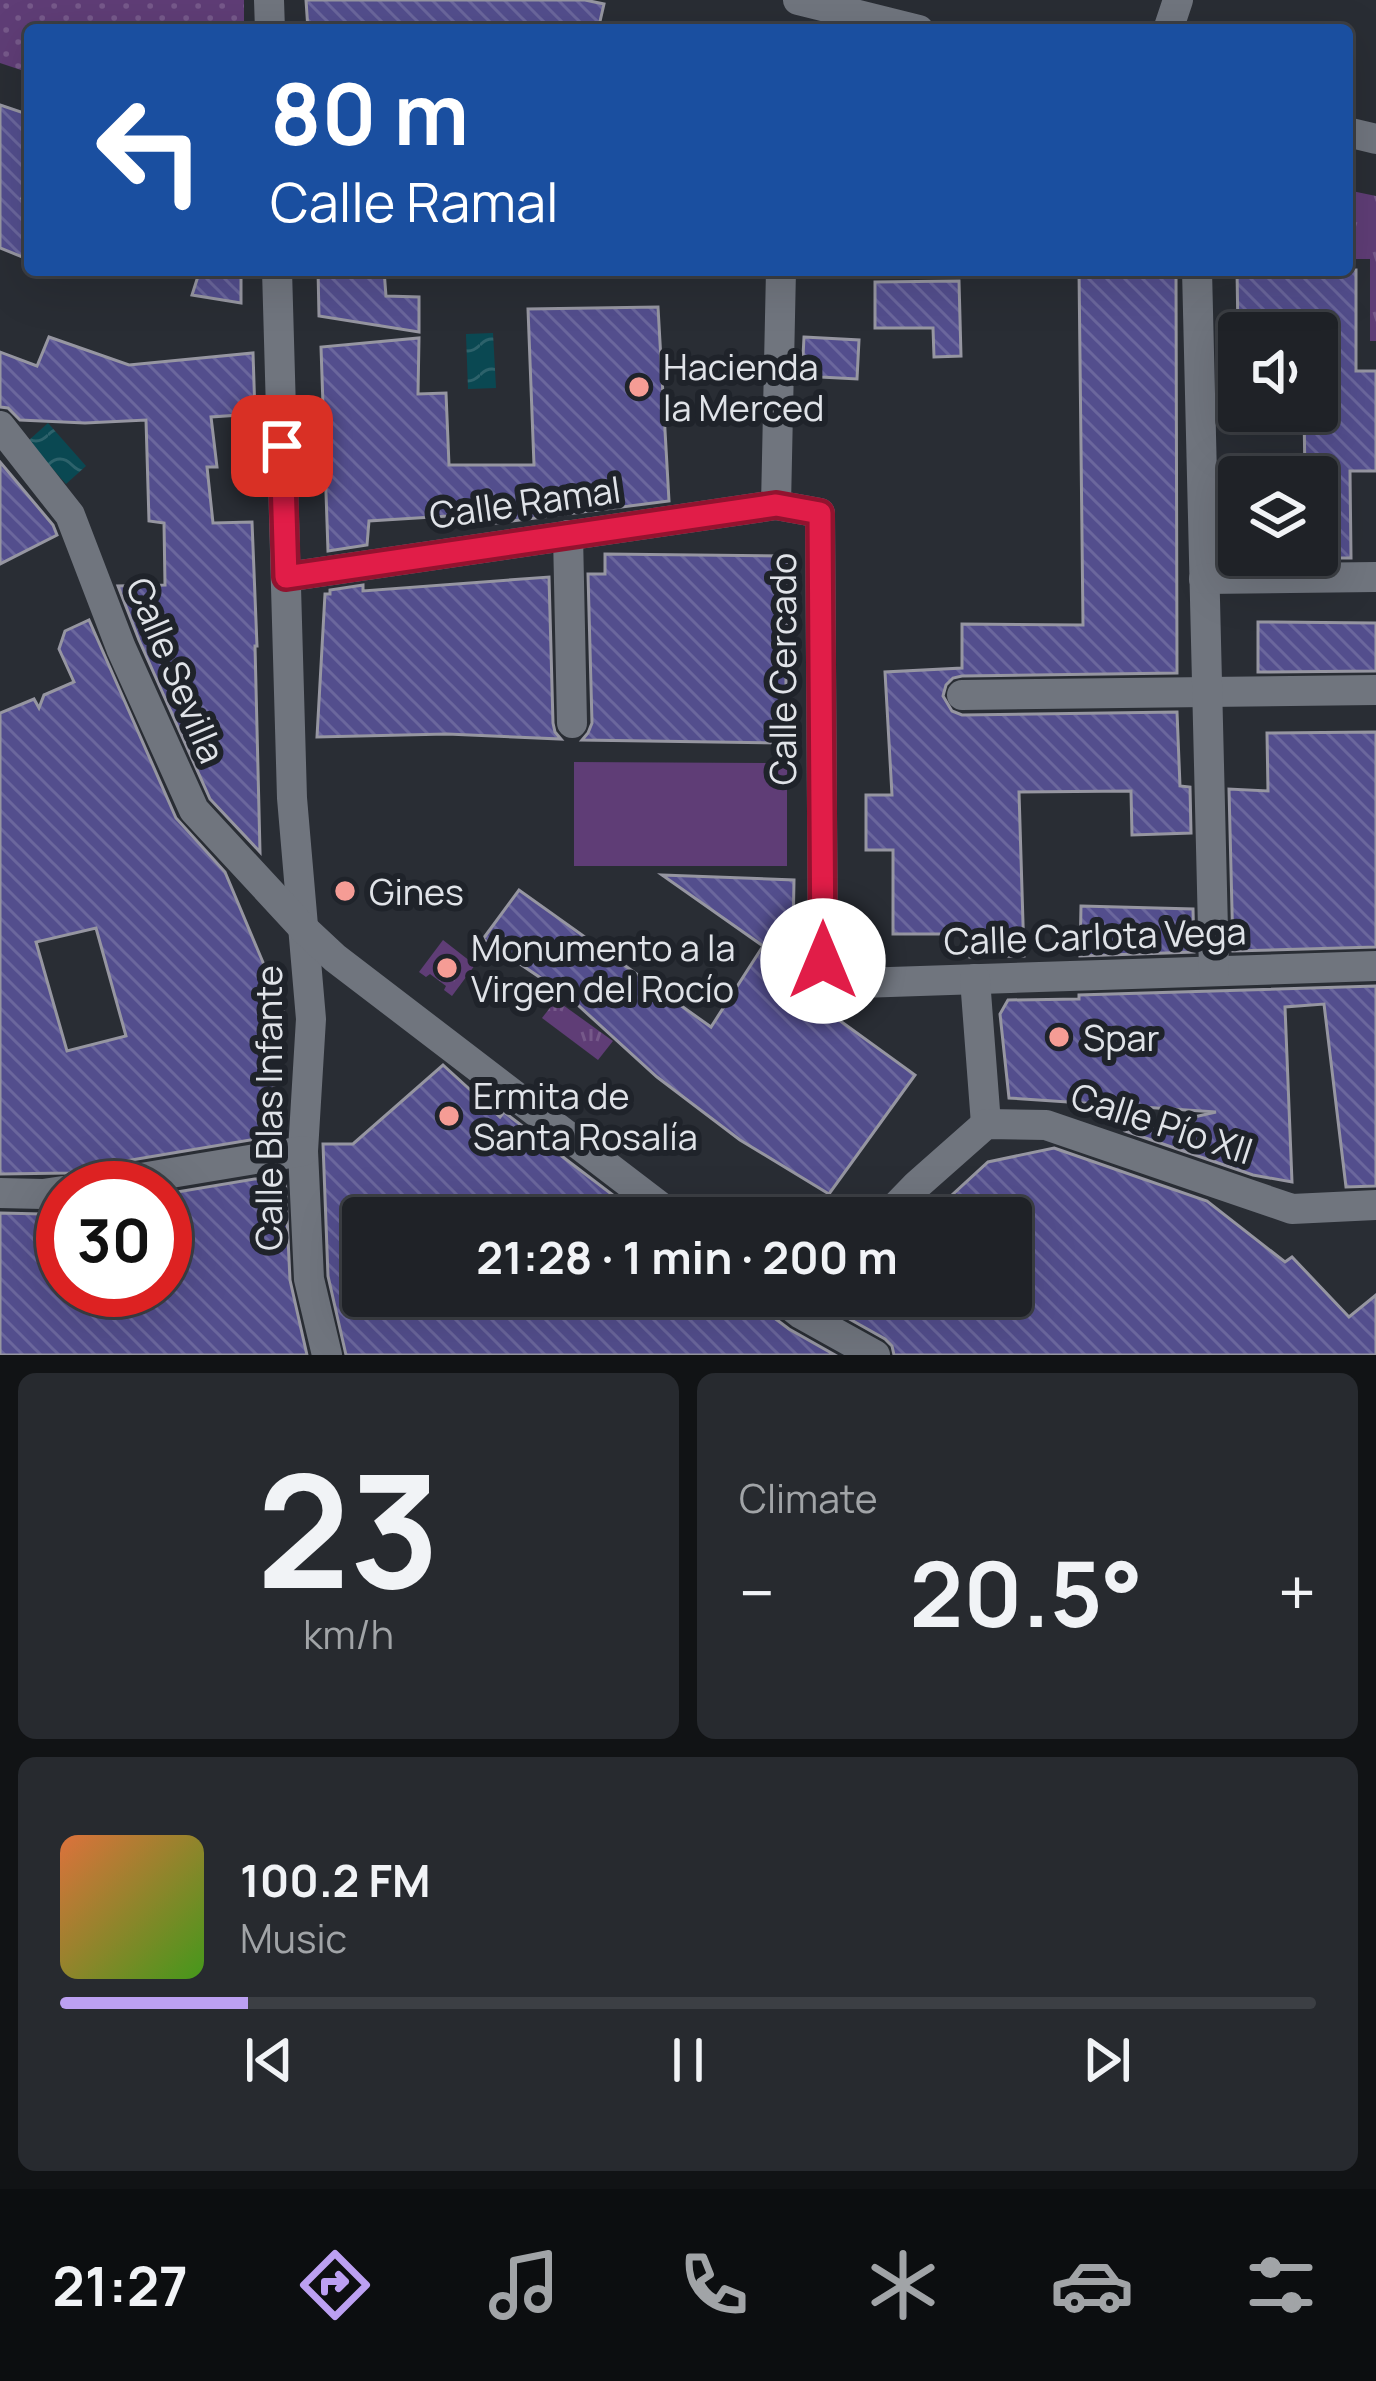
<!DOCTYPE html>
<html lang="en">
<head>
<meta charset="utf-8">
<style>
  :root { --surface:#1f2227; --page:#272a2f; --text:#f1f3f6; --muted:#a1a4a7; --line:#3c3f44; --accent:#bca0f2 }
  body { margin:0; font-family:Manrope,sans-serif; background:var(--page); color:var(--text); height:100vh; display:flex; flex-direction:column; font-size:45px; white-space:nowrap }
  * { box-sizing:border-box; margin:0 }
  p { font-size:39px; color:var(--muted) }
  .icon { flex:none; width:66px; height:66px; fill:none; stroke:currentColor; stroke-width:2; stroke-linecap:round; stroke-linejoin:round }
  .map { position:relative; height:1355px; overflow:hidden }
  .side { display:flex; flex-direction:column; gap:18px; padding:18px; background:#111315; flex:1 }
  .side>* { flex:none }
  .hud { position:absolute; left:24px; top:24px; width:1329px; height:252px; border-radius:12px; box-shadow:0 12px 48px #0002,0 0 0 3px var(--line); background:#1a4fa0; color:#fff; overflow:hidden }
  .buttons { position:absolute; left:1218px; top:312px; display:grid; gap:24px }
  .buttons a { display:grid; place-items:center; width:120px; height:120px; border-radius:12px; background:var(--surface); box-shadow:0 12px 48px #0002,0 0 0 3px var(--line); font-size:60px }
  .speed { position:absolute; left:36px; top:1161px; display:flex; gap:24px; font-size:60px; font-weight:700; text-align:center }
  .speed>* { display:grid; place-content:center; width:156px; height:156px; border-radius:50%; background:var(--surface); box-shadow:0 12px 48px #0002,0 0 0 3px var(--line); line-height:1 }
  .speed .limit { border:18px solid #d22; background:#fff; color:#111 }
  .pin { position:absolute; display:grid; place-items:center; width:102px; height:102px; color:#fff; margin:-51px; border-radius:24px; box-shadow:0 6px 18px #0006 }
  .me { position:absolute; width:132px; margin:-66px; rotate:0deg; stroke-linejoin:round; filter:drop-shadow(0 0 9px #0008) }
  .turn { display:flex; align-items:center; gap:42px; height:252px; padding:0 48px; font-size:54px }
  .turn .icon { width:156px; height:156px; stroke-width:2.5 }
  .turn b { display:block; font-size:84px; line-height:102px }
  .big { font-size:90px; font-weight:700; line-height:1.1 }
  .side .card { flex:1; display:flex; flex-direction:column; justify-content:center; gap:18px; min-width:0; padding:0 42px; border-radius:18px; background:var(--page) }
  .side .dial { align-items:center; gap:0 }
  .dial b { font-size:156px; line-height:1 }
  .song { display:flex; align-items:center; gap:36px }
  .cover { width:144px; height:144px; border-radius:18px; background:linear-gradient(135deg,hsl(20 70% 55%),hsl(100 70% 35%)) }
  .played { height:12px; border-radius:6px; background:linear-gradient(90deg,var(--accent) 15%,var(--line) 15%) }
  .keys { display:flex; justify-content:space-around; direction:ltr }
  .heat { display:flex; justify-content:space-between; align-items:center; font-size:66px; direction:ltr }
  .side .tiles { flex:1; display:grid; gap:18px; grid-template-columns:1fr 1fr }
  .card:last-child { grid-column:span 2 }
  .trip { position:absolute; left:342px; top:1197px; width:690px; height:120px; border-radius:12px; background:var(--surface); box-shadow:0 12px 48px #0002,0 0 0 3px var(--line); font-weight:700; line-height:120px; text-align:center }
  .menu { display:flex; height:192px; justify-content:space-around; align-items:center; background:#0c0e10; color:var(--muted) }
  .menu .icon { width:84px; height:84px }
  .menu .selected { color:var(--accent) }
  .menu b { font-size:54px; color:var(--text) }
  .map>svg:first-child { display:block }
</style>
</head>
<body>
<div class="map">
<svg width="1376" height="1355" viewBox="0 0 1376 1355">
  <defs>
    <pattern id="grass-tufts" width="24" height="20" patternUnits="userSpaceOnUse" patternTransform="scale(3)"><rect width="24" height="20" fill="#5f3d76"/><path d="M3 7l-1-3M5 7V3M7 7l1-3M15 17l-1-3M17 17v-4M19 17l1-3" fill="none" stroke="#76598a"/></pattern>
    <pattern id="garden-dots" width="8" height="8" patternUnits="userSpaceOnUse" patternTransform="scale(3)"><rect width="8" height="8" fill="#5f3d76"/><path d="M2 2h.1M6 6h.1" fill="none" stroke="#76598a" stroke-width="1.8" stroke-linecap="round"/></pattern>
    <pattern id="water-waves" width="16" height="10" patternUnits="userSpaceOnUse" patternTransform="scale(3)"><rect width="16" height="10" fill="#0a4852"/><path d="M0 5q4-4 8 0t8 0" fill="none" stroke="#2d626b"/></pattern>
    <pattern id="building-back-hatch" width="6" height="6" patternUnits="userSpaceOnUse" patternTransform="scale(3)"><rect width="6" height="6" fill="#534e8d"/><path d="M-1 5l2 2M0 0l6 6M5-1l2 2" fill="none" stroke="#6b679d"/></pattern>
  </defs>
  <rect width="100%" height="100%" fill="#292d34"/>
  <g fill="url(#grass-tufts)">
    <path d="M1347,190L1376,196V341H1370V259H1347Z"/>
    <path d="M443,940L475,965L452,996L444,990L446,986L430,974L426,977L419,972Z"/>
    <path d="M556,1000L613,1041L598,1060L542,1018Z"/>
  </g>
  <path fill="url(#garden-dots)" d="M0,0H244V30H30V73L0,63Z"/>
  <path fill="#5f3d76" d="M574,762L787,763V866H574Z"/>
  <g fill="url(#water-waves)">
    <path d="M493,333L496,388L468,389L466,334Z"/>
    <path d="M48,423L86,466L66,484L28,441Z"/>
  </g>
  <g fill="url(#building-back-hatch)" stroke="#9696a1" stroke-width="3" fill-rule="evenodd">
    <path d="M306,0H585L604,4L598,30H308Z"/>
    <path d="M0,105L30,115V174L22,198L30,201V260L0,248Z"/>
    <path d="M200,270H241V303L192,295Z"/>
    <path d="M318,270H384L386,296L419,297V332L319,316Z"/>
    <path d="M1079,270H1176L1177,673L962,676L953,678L946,685L943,696L952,711L962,715L1177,712L1180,786L1190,787L1191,833L1132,835L1131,791L1019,792L1024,956L970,957L969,934H893V850H866V795H892L885,672L962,668V624L1083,625Z"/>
    <path d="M1237,270H1356V371H1376V471H1350L1351,558H1317V477H1305L1304,411H1317V333H1238Z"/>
    <path d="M959,281L961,356L934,357L933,328H875V282Z"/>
    <path d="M658,307L669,501L464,527V515L369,521L367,545L328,551L321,347L419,338L418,394L446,393L449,465H534L528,309Z"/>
    <path d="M49,337L129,365L253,353L255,414L211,417L217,467H207L213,523L252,522L257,646H255L260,852L210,799L139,640L118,586L165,585L164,523L149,521L146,420L85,423L20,420L8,408L0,407V352L37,366Z"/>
    <path d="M804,337L859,340L857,379L802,376Z"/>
    <path d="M0,462L53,525L57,535L0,564Z"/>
    <path d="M605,554L788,556L785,743L582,740L588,733L592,723L588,574H605Z"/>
    <path d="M549,577L553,723L555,732L561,739L447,734L317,737L325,594H330V590L363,585V591Z"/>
    <path d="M89,620L176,818L225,872L283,1010L268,1137L78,1169L69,1173L0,1174V713L34,699L39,708L44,695L74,682L59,649L65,631ZM96,928L126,1036L67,1051L36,942Z"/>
    <path d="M1258,622L1376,623V671L1258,672Z"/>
    <path d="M1376,732V947L1233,951L1229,789L1268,791L1267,733Z"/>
    <path d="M662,875L794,880L792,986L915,1075L829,1194L740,1140L657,1077L569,997L483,939L519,890L711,1027L763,946Z"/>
    <path d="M1081,906L1193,909L1194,952L1080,956Z"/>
    <path d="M1376,986V1186L1346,1187L1324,1004L1285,1007L1292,1182L1253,1175L1128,1132L1216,1112L1009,1098L1000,1014L1008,1000L1079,999V995Z"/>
    <path d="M443,1065L500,1117L504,1112L643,1218H363V1296H759L765,1311L789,1329L835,1355H346L328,1276L323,1144H353Z"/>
    <path d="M1054,1148L1207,1201L1285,1262L1292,1257L1349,1317L1376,1295V1355H894L892,1346L885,1339L846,1317L862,1296H1011V1218H927L988,1162Z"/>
    <path d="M285,1174L290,1280L307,1355H0V1213L43,1214L63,1211V1290H165V1194Z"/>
  </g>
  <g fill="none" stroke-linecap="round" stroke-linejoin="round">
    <path stroke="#70757e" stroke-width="30" d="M962,695L1376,690"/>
    <g stroke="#70757e" stroke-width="30">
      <path d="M269,0L270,30"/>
      <path d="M1168,30L1178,0"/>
      <path d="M277,270L292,798L311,1019L303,1151L309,1279L327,1355"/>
      <path d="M781,270L776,505L820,513L823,961L860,983L1376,966"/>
      <path d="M1197,270L1214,971"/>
      <path d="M0,426L70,515L121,648L194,810L305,930L335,958L675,1218"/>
      <path d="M568,535L572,723"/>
      <path d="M286,577L776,505"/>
      <path d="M1204,579L1376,577"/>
      <path d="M975,979L986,1124"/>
      <path d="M81,1188L303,1151"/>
      <path d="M0,1193L43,1194L63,1191"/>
      <path d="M885,1218L917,1185L986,1124L1046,1125L1292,1209L1376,1205"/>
      <path d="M778,1296L801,1314L875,1355"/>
    </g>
    <g stroke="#70757e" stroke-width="30">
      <path d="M798,0L919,30"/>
      <path d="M1347,132L1376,139"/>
    </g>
  </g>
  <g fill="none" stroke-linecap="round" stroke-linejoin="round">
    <g stroke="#92132f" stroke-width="30">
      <path id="route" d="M282,446L286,577L776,505L820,513L823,961"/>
    </g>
    <use href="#route" stroke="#e11d48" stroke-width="21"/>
  </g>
  <g fill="#f59c95" stroke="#1f232a" stroke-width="4.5">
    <circle cx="639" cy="387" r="12"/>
    <circle cx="345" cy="891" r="12"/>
    <circle cx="447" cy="968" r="12"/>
    <circle cx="1059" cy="1037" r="12"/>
    <circle cx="449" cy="1116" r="12"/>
  </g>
  <g text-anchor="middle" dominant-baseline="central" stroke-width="12" stroke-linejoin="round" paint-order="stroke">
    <g font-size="36" fill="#e0e3e8" stroke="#1f232a" text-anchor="start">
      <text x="663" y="366">Hacienda<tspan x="663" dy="41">la Merced</tspan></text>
      <text x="369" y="891">Gines</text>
      <text x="471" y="947">Monumento a la<tspan x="471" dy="41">Virgen del Rocío</tspan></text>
      <text x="1083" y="1037">Spar</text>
      <text x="473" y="1095">Ermita de<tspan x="473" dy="41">Santa Rosalía</tspan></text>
    </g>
    <g font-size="36" fill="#e0e3e8" stroke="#1f232a">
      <text transform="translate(525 502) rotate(-8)">Calle Ramal</text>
      <text transform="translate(782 669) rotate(-90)">Calle Cercado</text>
      <text transform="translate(176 670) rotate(67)">Calle Sevilla</text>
      <text transform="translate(1095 936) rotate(-2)">Calle Carlota Vega</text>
      <text transform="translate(268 1108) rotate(-90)">Calle Blas Infante</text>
      <text transform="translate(1162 1123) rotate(18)">Calle Pío XII</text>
    </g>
  </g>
</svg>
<div class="buttons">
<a><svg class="icon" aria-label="sound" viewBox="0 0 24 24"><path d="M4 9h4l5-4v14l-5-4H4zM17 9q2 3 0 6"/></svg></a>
<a><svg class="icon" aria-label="layers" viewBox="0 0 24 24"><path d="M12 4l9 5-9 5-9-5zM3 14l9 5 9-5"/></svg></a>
</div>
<div class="speed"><div class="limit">30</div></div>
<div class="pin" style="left:282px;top:446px;background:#d93025"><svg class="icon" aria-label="arrive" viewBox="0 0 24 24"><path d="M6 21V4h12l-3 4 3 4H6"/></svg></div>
<svg class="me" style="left:823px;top:961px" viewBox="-20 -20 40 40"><circle r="19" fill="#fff"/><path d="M0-13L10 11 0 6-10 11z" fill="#e11d48"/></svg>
<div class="trip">21:28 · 1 min · 200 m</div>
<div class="hud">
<div class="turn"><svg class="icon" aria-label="left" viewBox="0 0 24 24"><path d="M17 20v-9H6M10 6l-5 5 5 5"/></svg><div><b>80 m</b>Calle Ramal</div></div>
</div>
</div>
<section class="side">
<div class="tiles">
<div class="card dial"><b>23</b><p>km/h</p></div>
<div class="card"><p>Climate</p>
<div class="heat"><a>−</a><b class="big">20.5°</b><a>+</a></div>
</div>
<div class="card">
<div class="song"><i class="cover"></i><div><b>100.2 FM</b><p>Music</p></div></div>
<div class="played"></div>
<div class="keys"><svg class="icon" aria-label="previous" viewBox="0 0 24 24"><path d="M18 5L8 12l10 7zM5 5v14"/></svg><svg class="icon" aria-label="pause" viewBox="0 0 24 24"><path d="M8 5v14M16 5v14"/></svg><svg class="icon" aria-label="next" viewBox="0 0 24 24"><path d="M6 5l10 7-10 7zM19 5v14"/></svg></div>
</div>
</div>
</section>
<nav class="menu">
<b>21:27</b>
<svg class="icon selected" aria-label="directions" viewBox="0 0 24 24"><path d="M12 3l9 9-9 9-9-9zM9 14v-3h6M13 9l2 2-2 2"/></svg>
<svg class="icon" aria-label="music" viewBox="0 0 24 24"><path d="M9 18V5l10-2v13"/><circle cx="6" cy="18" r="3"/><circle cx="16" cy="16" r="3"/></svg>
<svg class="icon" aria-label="phone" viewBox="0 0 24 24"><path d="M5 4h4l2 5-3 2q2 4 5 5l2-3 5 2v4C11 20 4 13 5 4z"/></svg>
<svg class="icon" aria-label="climate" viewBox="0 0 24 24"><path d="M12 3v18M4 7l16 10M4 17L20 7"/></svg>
<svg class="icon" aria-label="car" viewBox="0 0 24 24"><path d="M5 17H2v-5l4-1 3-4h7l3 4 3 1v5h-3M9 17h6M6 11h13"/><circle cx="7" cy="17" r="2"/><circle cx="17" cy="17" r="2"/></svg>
<svg class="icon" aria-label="filters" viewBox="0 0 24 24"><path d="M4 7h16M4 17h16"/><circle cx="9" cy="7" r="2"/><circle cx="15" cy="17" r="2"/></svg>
</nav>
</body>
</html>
